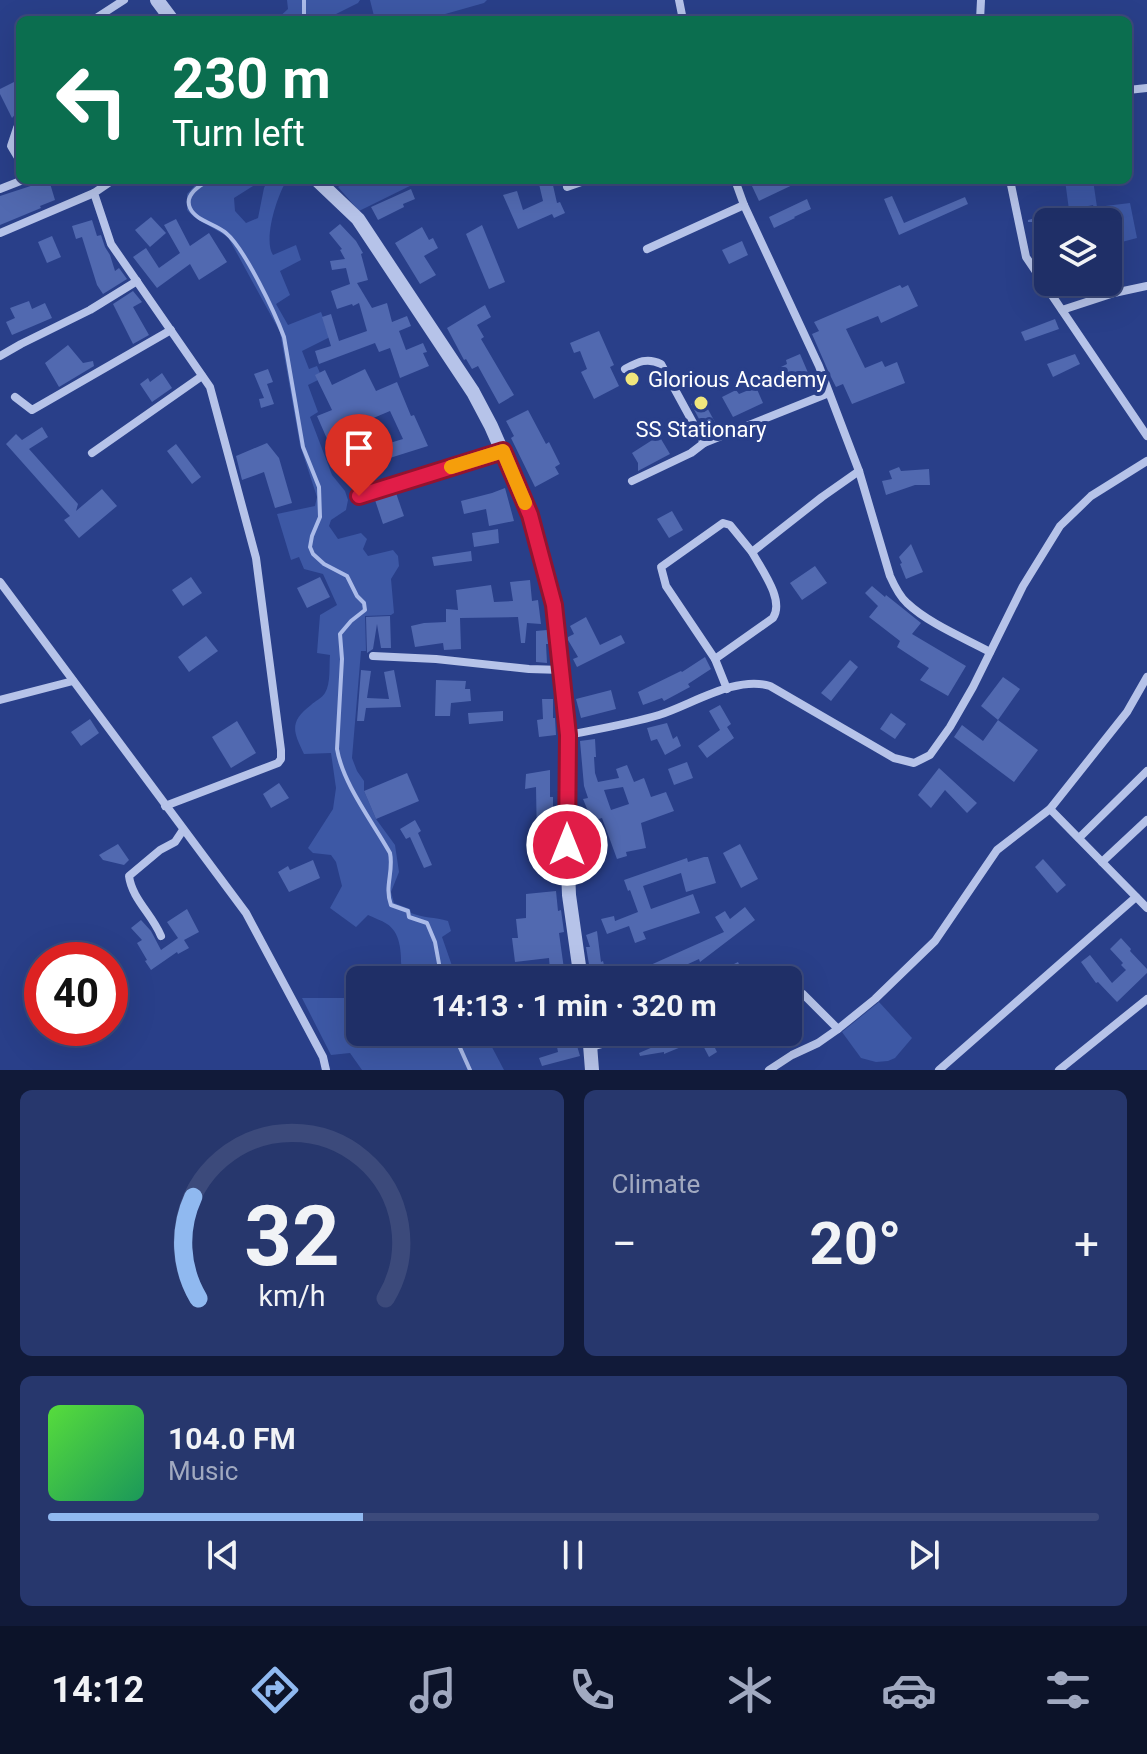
<!DOCTYPE html>
<html lang="en">
<head>
<meta charset="utf-8">
<style>
  :root { --surface:#1f2f67; --page:#27376d; --text:#f1f3f6; --muted:#a1a9c0; --line:#3c4a7b; --accent:#90b9f0 }
  body { margin:0; font-family:Roboto,sans-serif; background:var(--page); color:var(--text); height:100vh; display:flex; flex-direction:column; font-size:30px; white-space:nowrap }
  * { box-sizing:border-box; margin:0 }
  p { font-size:26px; color:var(--muted) }
  .icon { flex:none; width:44px; height:44px; fill:none; stroke:currentColor; stroke-width:2; stroke-linecap:round; stroke-linejoin:round }
  .map { position:relative; height:1070px; overflow:hidden }
  .sheet { display:flex; flex-direction:column; gap:20px; padding:20px; background:#111a39; flex:1 }
  .sheet>* { flex:none }
  .banner { position:absolute; left:16px; top:16px; width:1116px; height:168px; border-radius:12px; box-shadow:0 8px 32px #0002,0 0 0 2px var(--line); background:#0b6e4f; color:#fff; overflow:hidden }
  .fabs { position:absolute; left:1034px; top:208px; display:grid; gap:16px }
  .fabs a { display:grid; place-items:center; width:88px; height:88px; border-radius:12px; background:var(--surface); box-shadow:0 8px 32px #0002,0 0 0 2px var(--line); font-size:40px }
  .speed { position:absolute; left:24px; top:942px; display:flex; gap:16px; font-size:40px; font-weight:700; text-align:center }
  .speed>* { display:grid; place-content:center; width:104px; height:104px; border-radius:50%; background:var(--surface); box-shadow:0 8px 32px #0002,0 0 0 2px var(--line); line-height:1 }
  .speed .limit { border:12px solid #d22; background:#fff; color:#111 }
  .pin { position:absolute; display:grid; place-items:center; width:68px; height:68px; color:#fff; margin:-82px -34px; border-radius:50% 50% 50% 0; rotate:-45deg; box-shadow:0 0 8px #0007 }
  .pin .icon { rotate:45deg }
  .me { position:absolute; width:88px; margin:-44px; rotate:0deg; stroke-linejoin:round; filter:drop-shadow(0 0 6px #0008) }
  .turn { display:flex; align-items:center; gap:28px; height:168px; padding:0 24px; font-size:36px }
  .turn .icon { width:104px; height:104px; stroke-width:2.5 }
  .turn b { display:block; font-size:56px; line-height:68px }
  .big { font-size:60px; font-weight:700; line-height:1.1 }
  .sheet .widget { flex:1; display:flex; flex-direction:column; justify-content:center; gap:12px; min-width:0; padding:0 28px; border-radius:12px; background:var(--page) }
  .sheet .dial { align-items:center; gap:0 }
  .dial svg { height:208px; overflow:visible; fill:none; stroke:var(--line); stroke-width:7; stroke-linecap:round; text-anchor:middle }
  .dial text { fill:var(--text); stroke:none }
  .song { display:flex; align-items:center; gap:24px }
  .cover { width:96px; height:96px; border-radius:12px; background:linear-gradient(135deg,hsl(110 70% 55%),hsl(150 70% 35%)) }
  .played { height:8px; border-radius:4px; background:linear-gradient(90deg,var(--accent) 30%,var(--line) 30%) }
  .keys { display:flex; justify-content:space-around; direction:ltr }
  .heat { display:flex; justify-content:space-between; align-items:center; font-size:44px; direction:ltr }
  .sheet .tiles { flex:1; display:grid; gap:20px; grid-template-columns:1fr 1fr }
  .widget:last-child { grid-column:span 2 }
  .trip { position:absolute; left:346px; top:966px; width:456px; height:80px; border-radius:12px; background:var(--surface); box-shadow:0 8px 32px #0002,0 0 0 2px var(--line); font-weight:700; line-height:80px; text-align:center }
  .tab-bar { display:flex; height:128px; justify-content:space-around; align-items:center; background:#0c1329; color:var(--muted) }
  .tab-bar .icon { width:56px; height:56px }
  .tab-bar .active { color:var(--accent) }
  .tab-bar b { font-size:36px; color:var(--text) }
  .map>svg:first-child { display:block }
</style>
</head>
<body>
<div class="map">
<svg width="1147" height="1070" viewBox="0 0 1147 1070">
  <rect width="100%" height="100%" fill="#293f89"/>
  <g fill="#3d58a5">
    <path d="M287,0H360L358,3L324,20H276L288,9Z"/>
    <path d="M370,0H487L484,3L424,20H375Z"/>
    <path d="M200,180H259L253,186L234,198L235,211L246,223L258,218L264,188L268,180H287C277,195 263,240 273,255L296,245L301,260L280,271L290,295L276,304L288,325L321,312L330,337L302,351L309,369L317,366L322,378L308,385L318,412L310,417L332,475L345,491L348,500L346,510L331,520L329,526L338,539L361,533L367,539L363,549L368,556L393,550L398,556L399,566L391,579L394,613L391,615L365,616L366,651H361L352,758L357,771L364,781V791L376,819L395,845L399,872L391,892L394,903L410,909L411,913C423,918 435,917 448,921L451,931L442,937L457,980H401C401,962 404,935 387,924C381,920 374,918 368,915L356,927L330,908L342,886L336,862L331,855L313,853L308,848L333,809L336,788L331,753L304,754C293,731 289,722 311,705C315,701 322,698 325,693C331,683 329,666 330,655L317,653L320,615L337,605L323,574L304,569L299,557L291,560L277,514L315,506L317,497L300,445L280,332L228,237L194,217L187,210V194Z"/>
    <path d="M350,180H422L359,211L338,187Z"/>
    <path d="M1065,180H1093L1097,207L1130,203L1137,238L1118,243L1114,225H1108V222H1097L1093,205L1069,210Z"/>
    <path d="M302,998H355L360,1002V1032H376L377,1034L387,1032H484L504,1070H362L350,1053L331,1055Z"/>
    <path d="M879,1002L912,1038L895,1058L888,1061L876,1062L861,1058L842,1032Z"/>
  </g>
  <g fill="none" stroke-linecap="round" stroke-linejoin="round">
    <g stroke="#abbbe9" stroke-width="4">
      <path d="M302,20L304,15V0"/>
      <path d="M210,180C200,185 184,195 190,208C196,221 216,224 226,233C245,249 275,313 284,337L303,447L319,487L320,517L312,536L310,547L313,554L324,564L347,576L357,596L364,603L365,610L351,621L340,634L342,659L337,749C343,784 372,821 390,853C394,871 384,887 391,905L408,911L409,917L427,923L435,942L442,980"/>
      <path d="M453,1032L470,1070"/>
    </g>
  </g>
  <g fill="#5169b0" fill-rule="evenodd">
    <path d="M20,79V109L12,118L0,94V89Z"/>
    <path d="M49,180L55,200L40,206L41,208L0,225V196Z"/>
    <path d="M765,180H803L759,201L752,186Z"/>
    <path d="M552,181L557,203L560,202L565,213L554,218L552,214L518,229L503,195L517,191L523,210L543,201L539,184Z"/>
    <path d="M411,189L415,199L403,204L404,207L378,220L371,207Z"/>
    <path d="M892,196L904,223L965,197L968,204L899,235L884,199Z"/>
    <path d="M807,199L811,209L794,217L795,218L774,228L769,217Z"/>
    <path d="M1068,209L1070,222H1048V262H1044L1037,233L1033,234L1032,222H1028V220Z"/>
    <path d="M151,217L166,233L150,247L135,230Z"/>
    <path d="M176,219L190,246L209,233L227,262L199,280L190,264L157,288L133,257L146,248L159,268L180,253L164,225Z"/>
    <path d="M92,220L97,236L101,235L105,247L110,255L115,271L119,268L127,279L103,294L97,285L82,237L76,239L72,226Z"/>
    <path d="M340,224L356,241L363,253L361,254L368,280L357,283L372,308L387,303L392,322L407,316L411,326L399,331L406,350L423,343L427,352L423,353L429,366L400,378L390,348L379,352L375,343L319,364L315,351L331,346L322,317L331,314L339,341L367,331L359,303L353,306L352,304L337,309L331,291L350,284L346,268L332,270L330,261L345,259L340,250L342,249L329,233Z"/>
    <path d="M482,225L505,282L489,289L466,234Z"/>
    <path d="M422,227L429,240L433,238L438,248L424,256L436,275L420,284L395,243Z"/>
    <path d="M52,236L61,257L47,263L38,242Z"/>
    <path d="M742,241L748,255L729,264L722,250Z"/>
    <path d="M900,285L902,288L908,285L918,306L881,323L878,316L846,329L865,368L882,361L885,367L897,362L905,383L852,404L843,384L836,387L829,373L812,334L819,331L814,322Z"/>
    <path d="M133,291L142,302L133,307L149,335L133,344L113,304Z"/>
    <path d="M29,301L32,309L45,303L52,318L12,335L6,322L15,318L10,308Z"/>
    <path d="M485,305L491,317L477,325L484,337L481,339L514,395L499,404L478,366L472,369L466,359L464,360L447,328Z"/>
    <path d="M1055,319L1059,329L1025,341L1021,332Z"/>
    <path d="M599,331L614,365L610,367L619,386L594,399L581,372L587,369L580,351L574,353L570,343Z"/>
    <path d="M68,345L83,363L93,361L94,366L59,387L45,363Z"/>
    <path d="M800,354L812,382L791,391L781,367L787,364L786,360Z"/>
    <path d="M1075,354L1080,364L1053,377L1047,364Z"/>
    <path d="M268,369L273,382L267,384L274,404L261,408L259,399L264,398L254,374Z"/>
    <path d="M365,369L376,391L397,382L411,416L414,415L428,446L342,473L317,416L332,410L315,375L325,370L332,385ZM390,411L403,439L373,448L364,422Z"/>
    <path d="M162,373L172,388L152,402L140,384L148,378L150,382Z"/>
    <path d="M756,387L763,403L733,417L722,397L736,390L739,394Z"/>
    <path d="M702,398L717,426L706,432L691,404Z"/>
    <path d="M528,410L546,444L549,442L560,464L555,467L559,474L535,487L511,438L514,436L506,421Z"/>
    <path d="M42,427L48,437L29,449L78,504L76,511L102,489L117,506L79,538L64,520L70,516L6,444L16,434L22,440Z"/>
    <path d="M657,437L659,440L661,439L670,454L638,471V463L632,453Z"/>
    <path d="M267,443L279,458L292,503L275,508L264,472L242,480L236,456Z"/>
    <path d="M176,444L201,477L192,484L167,451Z"/>
    <path d="M899,467L901,471L929,469L930,485H915L886,495L882,481L892,479L889,471Z"/>
    <path d="M505,488L514,521L489,526L486,509L464,514L461,501L492,493Z"/>
    <path d="M396,493L404,516L383,524L375,500Z"/>
    <path d="M672,511L683,530L669,538L657,519Z"/>
    <path d="M498,529L499,543L474,547L472,533Z"/>
    <path d="M911,544L923,572L906,579L900,564L902,563L899,557Z"/>
    <path d="M471,551L472,561L434,566L432,557Z"/>
    <path d="M815,566L827,583L802,600L790,583Z"/>
    <path d="M191,577L202,593L183,606L172,590Z"/>
    <path d="M320,577L330,597L307,608L297,588Z"/>
    <path d="M530,580L532,601L538,600L541,624L527,623L525,643H521L518,617L460,618L461,649L444,650L443,643L415,647L411,626L424,623L446,622V609L458,610L456,590L491,585L494,602L513,601L510,582Z"/>
    <path d="M872,586L885,597L886,595L921,623L912,634L966,666L948,696L920,680L929,668L897,647L900,641L869,617L878,606L865,593Z"/>
    <path d="M390,616L391,648H381L377,624L373,649L367,653L366,617Z"/>
    <path d="M586,617L600,645L621,635L625,643L577,667L573,659L578,657L568,640V637L574,634L570,626Z"/>
    <path d="M547,630L548,644H546L547,663L536,662V631Z"/>
    <path d="M206,636L218,651L189,672L178,657Z"/>
    <path d="M705,657L711,669L688,684L690,687L664,701L662,698L643,705L638,692L681,671L682,672Z"/>
    <path d="M850,660L858,667L831,701L821,693Z"/>
    <path d="M361,670L371,671L367,698L389,699L384,672L394,670L401,707L366,708L364,721H357Z"/>
    <path d="M1003,677L1020,689L998,720L981,706Z"/>
    <path d="M436,680L466,681L465,689H470L471,701L451,703L450,716H435Z"/>
    <path d="M611,690L616,709L581,718L576,699Z"/>
    <path d="M542,699H553V718H555L556,735L539,737L537,720L543,719Z"/>
    <path d="M720,705L731,724L727,727L734,738L707,758L698,746L720,730L709,711Z"/>
    <path d="M503,711V721L469,724L468,713Z"/>
    <path d="M891,713L906,724L895,739L880,729Z"/>
    <path d="M90,719L99,733L81,746L71,732Z"/>
    <path d="M998,720L1038,750L1014,782L954,737L962,725L983,741Z"/>
    <path d="M237,721L256,753L231,768L212,737Z"/>
    <path d="M667,723L673,739L677,736L681,746L665,755L657,739L651,741L647,728Z"/>
    <path d="M595,739L596,757H594L595,773L598,782L619,778L616,769L627,765L634,782L644,778L651,797L666,792L674,811L641,823L646,848L626,852L627,856L617,859L602,818L592,821L583,799L588,798L584,786L580,741ZM623,787L629,804L611,810L604,790Z"/>
    <path d="M687,762L693,778L674,785L668,769Z"/>
    <path d="M939,768L977,803L967,813L945,790L931,808L918,795Z"/>
    <path d="M550,770V797H553V843H537L536,787L525,789L526,774Z"/>
    <path d="M407,773L419,801L376,819L364,791Z"/>
    <path d="M279,783L289,798L271,808L263,794Z"/>
    <path d="M415,820L421,831L418,833L432,865L424,868L410,837L406,839L400,829Z"/>
    <path d="M118,844L129,860L124,865L103,860L99,855Z"/>
    <path d="M740,844L758,879L741,888L723,853Z"/>
    <path d="M704,857H708L716,883L686,892L681,873L643,886L651,909L693,894L700,913L643,932L646,939L635,943L629,926L607,934L601,919L614,916L615,921L638,912L630,890L628,891L624,880L687,858L688,862Z"/>
    <path d="M1043,859L1066,885L1057,893L1035,867Z"/>
    <path d="M313,860L320,878L289,892L278,872L288,866L290,870Z"/>
    <path d="M556,891L558,911L561,910L564,932L559,933L564,969L550,970L549,958L515,962L512,938H518L516,919L526,918V894Z"/>
    <path d="M745,907L755,920L700,962L699,959L653,980H617L724,932L715,917L725,911L730,919Z"/>
    <path d="M187,909L199,932L184,940L189,948L178,954L177,952L151,970L145,961L147,960L137,943L142,940L131,928L141,920L151,931L161,950L178,938L167,922Z"/>
    <path d="M597,931L601,962L603,961L606,973L591,976L586,947H590L586,935Z"/>
    <path d="M1121,938L1131,949L1130,951L1147,969V973L1117,1002L1098,982L1096,983L1081,962L1090,955L1112,983L1126,970L1121,965L1123,963L1110,949Z"/>
    <path d="M738,962L746,980H702L707,978L704,971L715,965L718,972Z"/>
    <path d="M556,1032H573L580,1056L542,1066L539,1058L558,1052L557,1047H559Z"/>
    <path d="M696,1032H732L712,1042L717,1052L709,1057Z"/>
    <path d="M676,1037L681,1047L664,1054V1052L640,1056L639,1053Z"/>
  </g>
  <g fill="none" stroke-linecap="round" stroke-linejoin="round">
    <g stroke="#b6c3e9" stroke-width="8">
      <path d="M679,0L683,20"/>
      <path d="M93,20L124,0"/>
      <path d="M980,20L981,0"/>
      <path d="M1128,90L1147,88"/>
      <path d="M20,124L17,128L11,146L20,161"/>
      <path d="M113,180L94,193L111,244L210,387L256,558L281,750V759L278,763L165,806"/>
      <path d="M735,180L744,205L819,366L859,471L890,576C894,585 899,596 907,603C928,623 964,638 990,652"/>
      <path d="M1010,180L1026,257L1147,436"/>
      <path d="M567,187L587,180"/>
      <path d="M0,189L23,180"/>
      <path d="M0,233L94,193"/>
      <path d="M647,249L744,205"/>
      <path d="M1062,310L1114,293L1147,286"/>
      <path d="M0,356L21,344L90,310L137,281"/>
      <path d="M625,369C638,362 647,357 661,364L704,443L829,393"/>
      <path d="M15,397L32,410L171,330"/>
      <path d="M92,453L202,376"/>
      <path d="M632,481L691,453L704,443"/>
      <path d="M359,496L503,451"/>
      <path d="M0,582L246,913L323,1057L326,1070"/>
      <path d="M373,656L436,659L529,669L562,670"/>
      <path d="M715,659L666,586L661,567L723,523L730,525L752,552"/>
      <path d="M727,689L715,659L773,618C785,600 761,569 752,552L822,497L859,471"/>
      <path d="M0,700L73,681"/>
      <path d="M568,735C598,729 629,724 659,715C691,705 736,675 770,686L894,758L914,763L930,755L950,727L973,687L1023,586L1060,526L1091,496L1147,461"/>
      <path d="M1050,809L1147,908"/>
      <path d="M1079,838L1147,771"/>
      <path d="M1102,862L1147,820"/>
      <path d="M161,936C152,914 132,899 129,876L160,850L175,842L183,830"/>
      <path d="M769,980L774,977L779,980"/>
      <path d="M788,986L803,994L838,1029"/>
      <path d="M591,1047L647,1032"/>
      <path d="M769,1070L792,1055L818,1043L838,1029L875,999L935,941L997,850L1050,809L1127,712L1147,677"/>
      <path d="M939,1070L1136,897"/>
      <path d="M1059,1070L1147,999"/>
    </g>
    <g stroke="#b6c3e9" stroke-width="14">
      <path d="M157,0L172,20"/>
      <path d="M317,180L358,219L473,392L491,426L530,515L554,605L562,670L568,735L567,845L569,895L581,980"/>
      <path d="M589,1032L592,1070"/>
    </g>
  </g>
  <g fill="none" stroke-linecap="round" stroke-linejoin="round">
    <g stroke="#92132f" stroke-width="20">
      <path id="route" d="M359,496L503,451L530,515L554,605L568,735L567,845"/>
    </g>
    <use href="#route" stroke="#e11d48" stroke-width="14"/>
    <path stroke="#f59e0b" stroke-width="14" d="M451,467L503,451L525,503"/>
  </g>
  <g fill="#f0e67d" stroke="#293f89" stroke-width="3">
    <circle cx="632" cy="379" r="8"/>
    <circle cx="701" cy="403" r="8"/>
  </g>
  <g text-anchor="middle" dominant-baseline="central" stroke-width="8" stroke-linejoin="round" paint-order="stroke">
    <g font-size="22" fill="#fff" stroke="#293f89" text-anchor="start">
      <text x="648" y="379">Glorious Academy</text>
      <text x="701" y="429" text-anchor="middle">SS Stationary</text>
    </g>
  </g>
</svg>
<div class="fabs">
<a><svg class="icon" aria-label="layers" viewBox="0 0 24 24"><path d="M12 4l9 5-9 5-9-5zM3 14l9 5 9-5"/></svg></a>
</div>
<div class="speed"><div class="limit">40</div></div>
<div class="pin" style="left:359px;top:496px;background:#d93025"><svg class="icon" aria-label="arrive" viewBox="0 0 24 24"><path d="M6 21V4h12l-3 4 3 4H6"/></svg></div>
<svg class="me" style="left:567px;top:845px" viewBox="-20 -20 40 40"><circle r="17" fill="#e11d48" stroke="#fff" stroke-width="3"/><path d="M0-11L8 9 0 5-8 9z" fill="#fff"/></svg>
<div class="trip">14:13 · 1 min · 320 m</div>
<div class="banner">
<div class="turn"><svg class="icon" aria-label="left" viewBox="0 0 24 24"><path d="M17 20v-9H6M10 6l-5 5 5 5"/></svg><div><b>230 m</b>Turn left</div></div>
</div>
</div>
<section class="sheet">
<div class="tiles">
<div class="widget dial"><svg viewBox="0 0 100 80">
<path d="M14 69A42 42 0 1 1 86 69"/>
<path d="M14 69A42 42 0 0 1 12 30" stroke="#90b9f0"/>
<text x="50" y="56" font-size="32" font-weight="700">32</text>
<text x="50" y="72" font-size="11">km/h</text>
</svg></div>
<div class="widget"><p>Climate</p>
<div class="heat"><a>−</a><b class="big">20°</b><a>+</a></div>
</div>
<div class="widget">
<div class="song"><i class="cover"></i><div><b>104.0 FM</b><p>Music</p></div></div>
<div class="played"></div>
<div class="keys"><svg class="icon" aria-label="previous" viewBox="0 0 24 24"><path d="M18 5L8 12l10 7zM5 5v14"/></svg><svg class="icon" aria-label="pause" viewBox="0 0 24 24"><path d="M8 5v14M16 5v14"/></svg><svg class="icon" aria-label="next" viewBox="0 0 24 24"><path d="M6 5l10 7-10 7zM19 5v14"/></svg></div>
</div>
</div>
</section>
<nav class="tab-bar">
<b>14:12</b>
<svg class="icon active" aria-label="directions" viewBox="0 0 24 24"><path d="M12 3l9 9-9 9-9-9zM9 14v-3h6M13 9l2 2-2 2"/></svg>
<svg class="icon" aria-label="music" viewBox="0 0 24 24"><path d="M9 18V5l10-2v13"/><circle cx="6" cy="18" r="3"/><circle cx="16" cy="16" r="3"/></svg>
<svg class="icon" aria-label="phone" viewBox="0 0 24 24"><path d="M5 4h4l2 5-3 2q2 4 5 5l2-3 5 2v4C11 20 4 13 5 4z"/></svg>
<svg class="icon" aria-label="climate" viewBox="0 0 24 24"><path d="M12 3v18M4 7l16 10M4 17L20 7"/></svg>
<svg class="icon" aria-label="car" viewBox="0 0 24 24"><path d="M5 17H2v-5l4-1 3-4h7l3 4 3 1v5h-3M9 17h6M6 11h13"/><circle cx="7" cy="17" r="2"/><circle cx="17" cy="17" r="2"/></svg>
<svg class="icon" aria-label="filters" viewBox="0 0 24 24"><path d="M4 7h16M4 17h16"/><circle cx="9" cy="7" r="2"/><circle cx="15" cy="17" r="2"/></svg>
</nav>
</body>
</html>
